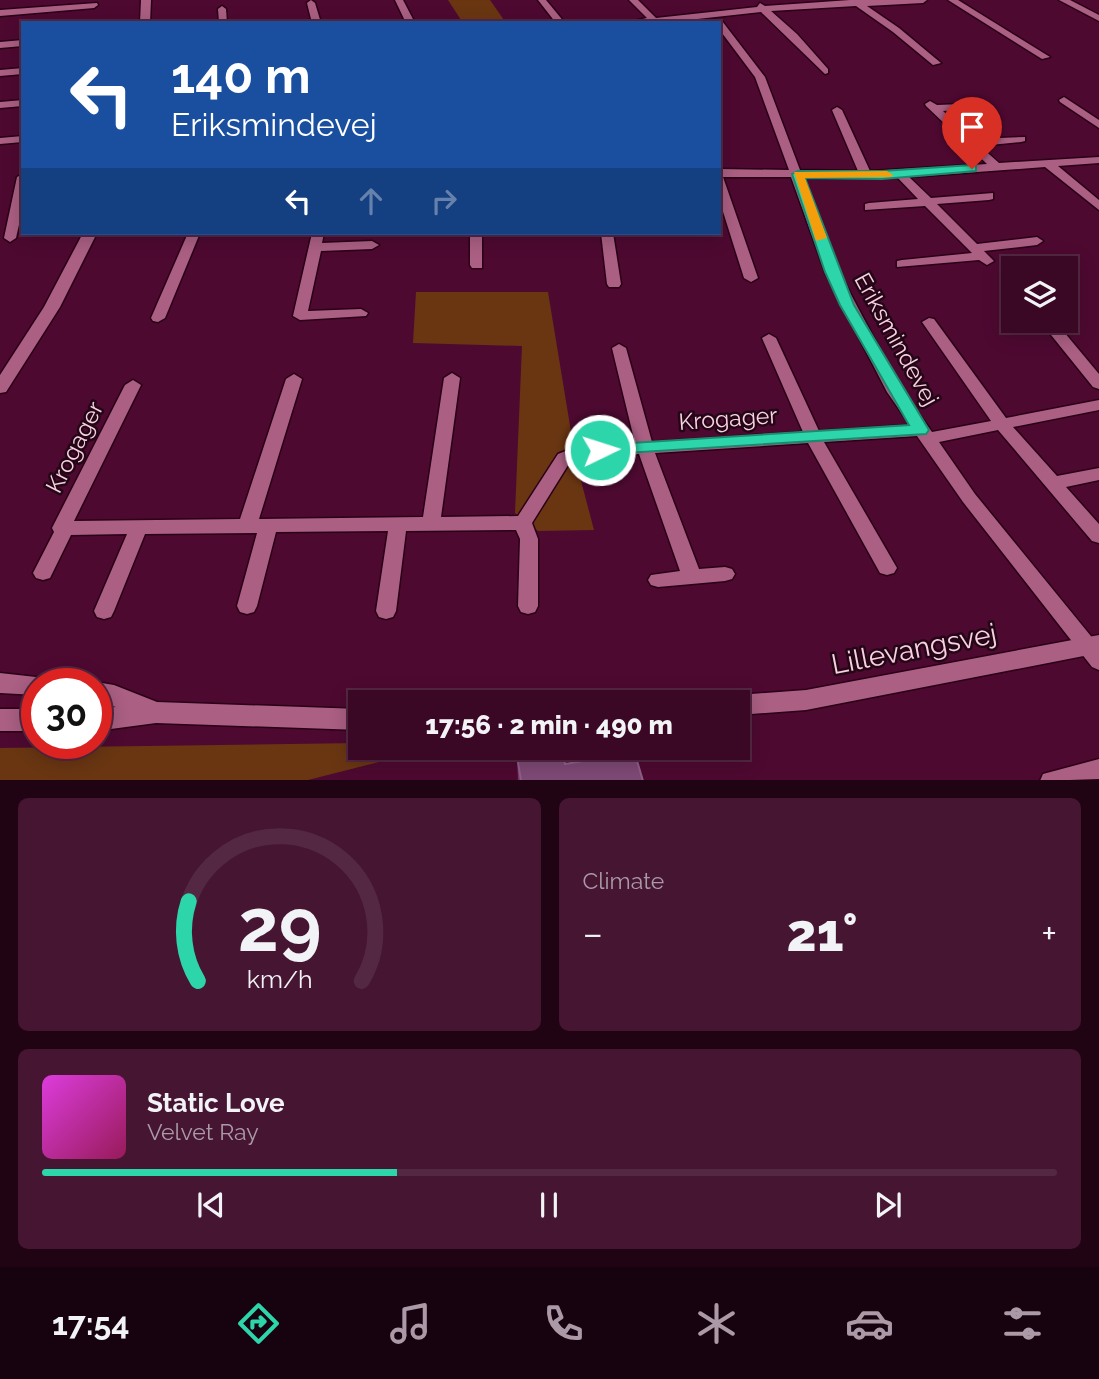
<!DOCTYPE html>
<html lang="en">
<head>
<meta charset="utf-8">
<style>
  :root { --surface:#3a0725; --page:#451532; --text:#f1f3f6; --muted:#ab99a7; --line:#542842; --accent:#2dd5ab }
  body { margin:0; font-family:Raleway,sans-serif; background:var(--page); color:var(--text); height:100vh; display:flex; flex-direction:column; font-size:26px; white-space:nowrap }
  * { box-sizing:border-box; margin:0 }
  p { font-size:23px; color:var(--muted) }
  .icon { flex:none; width:38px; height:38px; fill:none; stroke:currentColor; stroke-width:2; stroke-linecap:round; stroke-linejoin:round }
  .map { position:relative; height:780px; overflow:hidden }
  .panel { display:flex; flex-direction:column; gap:18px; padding:18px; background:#200414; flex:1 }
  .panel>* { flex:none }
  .hud { position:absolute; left:21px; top:21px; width:700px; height:214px; border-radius:0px; box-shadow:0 4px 18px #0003,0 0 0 2px var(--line); background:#1a4fa0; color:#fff; overflow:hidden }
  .controls { position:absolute; left:1001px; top:256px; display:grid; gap:14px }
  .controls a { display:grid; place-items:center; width:77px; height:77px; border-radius:0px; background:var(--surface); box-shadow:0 4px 18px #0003,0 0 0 2px var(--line); font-size:35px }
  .speed { position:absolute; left:21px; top:668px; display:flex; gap:14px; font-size:35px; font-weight:700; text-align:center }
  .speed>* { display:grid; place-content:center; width:91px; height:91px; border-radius:50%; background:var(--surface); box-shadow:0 4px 18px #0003,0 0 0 2px var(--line); line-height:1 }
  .speed .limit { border:10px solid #d22; background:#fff; color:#111 }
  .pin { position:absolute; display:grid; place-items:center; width:60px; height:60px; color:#fff; margin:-72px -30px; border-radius:50% 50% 50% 0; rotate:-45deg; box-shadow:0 0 7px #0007 }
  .pin .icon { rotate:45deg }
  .me { position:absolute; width:77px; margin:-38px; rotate:86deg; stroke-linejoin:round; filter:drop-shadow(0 0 5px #0008) }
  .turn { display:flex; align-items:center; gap:24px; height:147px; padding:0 35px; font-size:32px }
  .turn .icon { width:91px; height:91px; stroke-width:2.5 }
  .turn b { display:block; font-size:49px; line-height:60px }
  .lanes { display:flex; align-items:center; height:66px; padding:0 35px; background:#0003; justify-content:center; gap:35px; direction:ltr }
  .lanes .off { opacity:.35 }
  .big { font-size:52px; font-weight:800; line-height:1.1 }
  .panel .tile { flex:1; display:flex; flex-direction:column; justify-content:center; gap:10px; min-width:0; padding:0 24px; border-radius:10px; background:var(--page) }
  .panel .dial { align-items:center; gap:0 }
  .dial svg { height:182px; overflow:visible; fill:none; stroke:var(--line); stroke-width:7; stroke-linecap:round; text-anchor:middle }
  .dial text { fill:var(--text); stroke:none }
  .song { display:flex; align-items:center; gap:21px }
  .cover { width:84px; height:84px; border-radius:10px; background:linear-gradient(135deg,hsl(300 70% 55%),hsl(330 70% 35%)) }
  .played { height:7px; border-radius:4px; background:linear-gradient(90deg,var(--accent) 35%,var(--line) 35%) }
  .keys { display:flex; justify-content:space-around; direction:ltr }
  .heat { display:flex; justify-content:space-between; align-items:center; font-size:38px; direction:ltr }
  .panel .tiles { flex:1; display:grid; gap:18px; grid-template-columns:1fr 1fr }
  .tile:last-child { grid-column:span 2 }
  .trip { position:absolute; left:348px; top:690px; width:402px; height:70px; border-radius:0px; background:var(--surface); box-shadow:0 4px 18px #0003,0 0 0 2px var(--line); font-weight:800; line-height:70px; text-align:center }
  .tab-bar { display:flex; height:112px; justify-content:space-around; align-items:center; background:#17030f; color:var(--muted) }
  .tab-bar .icon { width:49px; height:49px }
  .tab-bar .on { color:var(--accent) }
  .tab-bar b { font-size:32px; color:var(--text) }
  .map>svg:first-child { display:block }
</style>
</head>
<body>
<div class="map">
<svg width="1099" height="781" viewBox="0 0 1099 781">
  <rect width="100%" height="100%" fill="#4e0931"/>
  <g fill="#6a3612">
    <path d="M448,0H490L506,23H463Z"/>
    <path d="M416,292H548L576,462L594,530L538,531L515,513L522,346L413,343Z"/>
    <path d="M360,743V747H438L308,780H0V748Z"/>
  </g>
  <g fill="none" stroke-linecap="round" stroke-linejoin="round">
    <g stroke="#2b0017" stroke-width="3">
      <g id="minor">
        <path d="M311,0L315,3L321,23H312L307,3Z"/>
        <path d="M395,0H403L415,23H406Z"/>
        <path d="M538,0H546L565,23H556Z"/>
        <path d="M629,0H638L656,18L757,7L760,3L765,6L850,0H927L923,3L867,6L899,28L941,63L933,65L893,32L856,6L771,11L797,34L828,69V73L825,74L761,12L661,23H625L647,18Z"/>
        <path d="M948,0H958L1050,57L1042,59Z"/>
        <path d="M1059,0H1070L1099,15V21Z"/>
        <path d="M97,3L98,5L94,8L0,16V10Z"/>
        <path d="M222,6L226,9L227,23H219L218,9Z"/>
        <path d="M716,21H722L765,77L800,170L858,171L832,110L837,107L842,110L870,171L987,164L926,106L925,104L930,101L937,105L988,103V107L984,108L943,111L974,139L1025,137V141L1021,142L980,146L999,163L1099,157V163L1058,166L1099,200V210L1045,167L909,177L931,198L993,193V199L989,200L937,204L977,244L1037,237L1043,241L1037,245L984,251L994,261L987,265L979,260L897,267V261L902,260L972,253L925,206L865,210V204L869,203L918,199L897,177L803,178L839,272L902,391L932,432L991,421L922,322L929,318L934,319L1006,418L1099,400V410L1013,427L1057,476L1099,468V480L1066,487L1099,524V543L1092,541L998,430L939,442L975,494L1099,646V670L1092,667L963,502L917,436L824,442L897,568L894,573L887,575L880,573L808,443L655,453L699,569L725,567L732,569L735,574L732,579L725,581L658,587L651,585L648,580L651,575L680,571L639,454L580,458L570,462L532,523L538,539V606L535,612L528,614L521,612L518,606L520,539L516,530L406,531L396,611L393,617L386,619L379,617L376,611L388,531L276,532L257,606L254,612L247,614L240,612L237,606L257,533L145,534L114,611L111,617L104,619L97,617L94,611L127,534L71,535L50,578L43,580L36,578L33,573L54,532L52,528L125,385L133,380L141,385L74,521L240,519L286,379L294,374L302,379L259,519L423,517L444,378L452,373L460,378L441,517L518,516L558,454L578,446L635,443L612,348L619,344L626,348L652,442L803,432L762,338L769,334L776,338L819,431L910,425L887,392L825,272L791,177H723L758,278L751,282L744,278L719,199V169L789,170L755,77L719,29V23H715Z"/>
        <path d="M23,40V46L0,48V42Z"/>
        <path d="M23,68V74L0,76V70Z"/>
        <path d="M1064,97L1099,120V128L1060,102L1059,100Z"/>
        <path d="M23,100V106L0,108V102Z"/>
        <path d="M23,136V142L0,144V138Z"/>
        <path d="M23,174V207L16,238L10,242L4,238L17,177Z"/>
        <path d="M188,233H200L165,318L158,322L153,321L151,318Z"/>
        <path d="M312,233H324L322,243L372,241L379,245L372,249L321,251L308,311L361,309L368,313L366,316L300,320L293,316Z"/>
        <path d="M470,233H482V268H472L470,265Z"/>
        <path d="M601,233H613L621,284L619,287H609L607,284Z"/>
        <path d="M1039,320H1054L1099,374V389L1093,387Z"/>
        <path d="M1099,759V779L1040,781L1043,774Z"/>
      </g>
    </g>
    <g stroke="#2b0017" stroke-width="3">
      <g id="tertiary">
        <path d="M141,0H151L150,23H140Z"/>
        <path d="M83,233H97L60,307L6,392L0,393V375L44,307Z"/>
        <path d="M1099,635V653L806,710L738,715V702H728L730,698L738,695L806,690Z"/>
        <path d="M0,673L45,678L48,684H37V695L0,693Z"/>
        <path d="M96,682L114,685L157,702L360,709V730L156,723L96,731V709L116,707L96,702V684H89Z"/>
        <rect x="0" y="709" width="37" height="22"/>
      </g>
    </g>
    <use href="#minor" fill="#aa5f83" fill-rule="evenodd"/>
    <use href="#tertiary" fill="#aa5f83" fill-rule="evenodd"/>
  </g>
  <path fill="#703869" d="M587,752L643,781H518L517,756L565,764L587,760Z"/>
  <path fill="#7e4976" stroke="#925e87" stroke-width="2" d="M614,747H633L643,781H521L517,756L562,749L565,764L589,760L587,752Z"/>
  <path fill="#2dd5ab" stroke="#1d8a6f" stroke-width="2" d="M972,165L976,166V171L882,179L805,178L854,305L929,430L926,434L594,455L592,450L600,445L909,425L840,305L825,272L792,174L798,171H882Z"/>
  <path fill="#f59e0b" d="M887,171L893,175L891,177L805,178L827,238L816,241L794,172Z"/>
  <g text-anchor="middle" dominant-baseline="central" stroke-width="5" stroke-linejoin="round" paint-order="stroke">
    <g font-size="23" fill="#fbd1e2" stroke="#230716">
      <text transform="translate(897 339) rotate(61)">Eriksmindevej</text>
      <text transform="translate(728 418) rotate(-4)">Krogager</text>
      <text transform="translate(74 447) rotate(-63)">Krogager</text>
    </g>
    <g font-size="28" fill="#fbd1e2" stroke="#230716">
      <text transform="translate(914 649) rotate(-11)">Lillevangsvej</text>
    </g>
  </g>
</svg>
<div class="controls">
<a><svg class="icon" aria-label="layers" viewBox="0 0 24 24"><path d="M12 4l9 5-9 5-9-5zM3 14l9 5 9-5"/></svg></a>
</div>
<div class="speed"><div class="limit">30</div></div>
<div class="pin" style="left:972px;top:169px;background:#d93025"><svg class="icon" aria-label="arrive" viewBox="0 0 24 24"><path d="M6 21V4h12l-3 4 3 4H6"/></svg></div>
<svg class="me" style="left:600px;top:450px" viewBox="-20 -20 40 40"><circle r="17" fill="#2dd5ab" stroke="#fff" stroke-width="3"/><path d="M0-11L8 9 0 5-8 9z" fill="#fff"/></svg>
<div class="trip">17:56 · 2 min · 490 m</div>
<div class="hud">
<div class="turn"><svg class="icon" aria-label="left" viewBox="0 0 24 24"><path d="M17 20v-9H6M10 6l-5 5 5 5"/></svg><div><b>140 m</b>Eriksmindevej</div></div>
<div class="lanes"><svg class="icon" aria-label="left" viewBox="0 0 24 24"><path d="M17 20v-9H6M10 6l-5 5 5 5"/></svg><svg class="icon off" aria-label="ahead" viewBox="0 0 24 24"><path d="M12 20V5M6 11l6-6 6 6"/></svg><svg class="icon off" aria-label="right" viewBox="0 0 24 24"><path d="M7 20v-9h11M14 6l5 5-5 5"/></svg></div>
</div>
</div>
<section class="panel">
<div class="tiles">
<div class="tile dial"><svg viewBox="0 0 100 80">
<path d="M14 69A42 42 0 1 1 86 69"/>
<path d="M14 69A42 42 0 0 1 10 34" stroke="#2dd5ab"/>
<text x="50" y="56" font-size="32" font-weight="700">29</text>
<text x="50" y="72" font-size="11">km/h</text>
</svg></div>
<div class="tile"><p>Climate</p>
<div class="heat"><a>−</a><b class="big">21°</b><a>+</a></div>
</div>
<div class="tile">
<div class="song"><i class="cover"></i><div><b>Static Love</b><p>Velvet Ray</p></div></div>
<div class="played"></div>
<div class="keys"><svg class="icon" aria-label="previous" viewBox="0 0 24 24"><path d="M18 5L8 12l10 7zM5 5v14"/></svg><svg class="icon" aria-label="pause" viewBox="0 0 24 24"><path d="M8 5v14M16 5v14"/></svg><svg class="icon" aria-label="next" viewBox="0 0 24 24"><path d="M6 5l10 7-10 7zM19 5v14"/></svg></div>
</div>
</div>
</section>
<nav class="tab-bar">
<b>17:54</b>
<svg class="icon on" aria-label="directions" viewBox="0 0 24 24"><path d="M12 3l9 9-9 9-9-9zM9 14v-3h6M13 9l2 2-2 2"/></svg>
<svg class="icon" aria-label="music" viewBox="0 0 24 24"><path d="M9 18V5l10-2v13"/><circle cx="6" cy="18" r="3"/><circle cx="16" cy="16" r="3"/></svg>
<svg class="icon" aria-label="phone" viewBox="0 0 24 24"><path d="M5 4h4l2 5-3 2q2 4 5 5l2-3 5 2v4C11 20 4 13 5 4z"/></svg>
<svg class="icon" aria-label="climate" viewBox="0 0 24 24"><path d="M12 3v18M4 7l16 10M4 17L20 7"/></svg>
<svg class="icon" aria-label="car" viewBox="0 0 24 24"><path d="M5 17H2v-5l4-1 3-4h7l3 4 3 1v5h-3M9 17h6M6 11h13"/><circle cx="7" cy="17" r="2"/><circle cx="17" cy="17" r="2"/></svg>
<svg class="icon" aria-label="filters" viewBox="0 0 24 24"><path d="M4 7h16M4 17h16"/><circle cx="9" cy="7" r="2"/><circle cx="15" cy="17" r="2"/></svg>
</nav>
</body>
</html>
